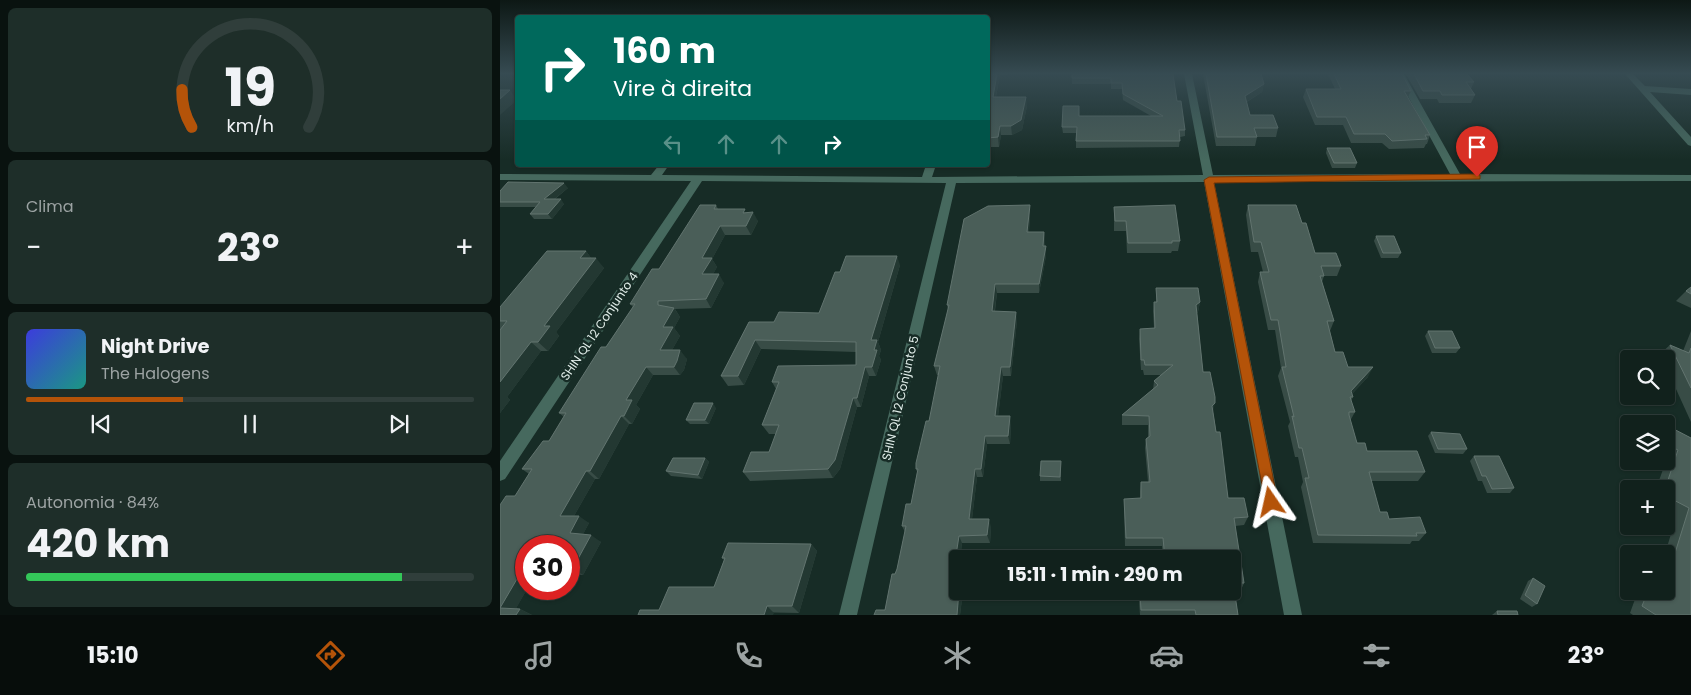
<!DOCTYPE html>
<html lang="pt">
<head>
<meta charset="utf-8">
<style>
  :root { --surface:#11211c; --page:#1e2e29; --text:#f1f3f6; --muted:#9ca3a3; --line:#303e3b; --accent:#b45309 }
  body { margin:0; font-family:Poppins,sans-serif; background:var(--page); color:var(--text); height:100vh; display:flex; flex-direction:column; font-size:19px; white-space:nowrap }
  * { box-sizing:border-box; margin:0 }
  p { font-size:16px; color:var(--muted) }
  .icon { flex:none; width:28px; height:28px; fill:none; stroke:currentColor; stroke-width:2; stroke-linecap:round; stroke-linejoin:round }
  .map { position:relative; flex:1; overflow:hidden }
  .details { display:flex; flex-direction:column; gap:8px; padding:8px; background:#09120f; width:500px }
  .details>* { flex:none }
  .banner { position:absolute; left:15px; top:15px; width:475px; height:152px; border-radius:5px; box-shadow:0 1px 4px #0004,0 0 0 1px var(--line); background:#00695c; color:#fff; overflow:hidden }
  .controls { position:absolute; left:1120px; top:350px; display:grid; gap:10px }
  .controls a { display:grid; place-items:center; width:55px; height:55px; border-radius:5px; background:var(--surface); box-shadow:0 1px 4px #0004,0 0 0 1px var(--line); font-size:25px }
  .speed { position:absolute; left:15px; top:535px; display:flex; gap:10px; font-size:25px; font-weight:700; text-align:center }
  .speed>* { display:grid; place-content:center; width:65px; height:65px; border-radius:50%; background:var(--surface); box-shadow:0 1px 4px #0004,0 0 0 1px var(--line); line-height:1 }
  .speed .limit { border:8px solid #d22; background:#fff; color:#111 }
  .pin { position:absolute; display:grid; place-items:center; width:42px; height:42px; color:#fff; margin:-51px -21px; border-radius:50% 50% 50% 0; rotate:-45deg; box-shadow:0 0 5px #0007 }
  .pin .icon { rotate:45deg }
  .me { position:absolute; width:55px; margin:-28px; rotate:349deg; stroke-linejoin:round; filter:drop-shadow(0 0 4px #0008) }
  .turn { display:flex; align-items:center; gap:18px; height:105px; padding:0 15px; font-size:22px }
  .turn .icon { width:65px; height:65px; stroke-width:2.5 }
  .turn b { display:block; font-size:35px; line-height:42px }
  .lanes { display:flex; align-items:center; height:48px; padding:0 15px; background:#0003; justify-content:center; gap:25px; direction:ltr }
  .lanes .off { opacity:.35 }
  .big { font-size:38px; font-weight:700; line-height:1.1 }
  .details .card { flex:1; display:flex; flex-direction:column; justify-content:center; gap:8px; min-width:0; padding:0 18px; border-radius:8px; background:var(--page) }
  .details .dial { align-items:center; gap:0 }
  .dial svg { height:130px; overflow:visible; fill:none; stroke:var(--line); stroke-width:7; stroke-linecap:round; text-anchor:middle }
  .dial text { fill:var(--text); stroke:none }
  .song { display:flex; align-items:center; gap:15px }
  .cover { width:60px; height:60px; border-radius:8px; background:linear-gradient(135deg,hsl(240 70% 55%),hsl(170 70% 35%)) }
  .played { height:5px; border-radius:2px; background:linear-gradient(90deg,var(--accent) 35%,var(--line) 35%) }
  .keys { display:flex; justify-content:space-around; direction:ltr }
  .heat { display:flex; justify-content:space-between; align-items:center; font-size:28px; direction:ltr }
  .charge { height:8px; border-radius:4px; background:linear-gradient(90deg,#34c759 84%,var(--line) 0) }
  .trip { position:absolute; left:449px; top:550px; width:292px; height:50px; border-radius:5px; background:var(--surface); box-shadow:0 1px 4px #0004,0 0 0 1px var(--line); font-weight:700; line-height:50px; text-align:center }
  .tabs { display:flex; height:80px; justify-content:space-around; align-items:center; background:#070d0b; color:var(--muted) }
  .tabs .icon { width:35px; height:35px }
  .tabs .active { color:var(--accent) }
  .tabs b { font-size:22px; color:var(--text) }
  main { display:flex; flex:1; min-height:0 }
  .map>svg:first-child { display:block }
</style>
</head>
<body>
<main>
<section class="details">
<div class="card dial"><svg viewBox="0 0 100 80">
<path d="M14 69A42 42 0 1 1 86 69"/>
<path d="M14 69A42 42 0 0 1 8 46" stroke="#b45309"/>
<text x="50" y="56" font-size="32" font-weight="700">19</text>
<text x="50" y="72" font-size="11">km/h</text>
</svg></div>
<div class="card"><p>Clima</p>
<div class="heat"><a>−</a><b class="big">23°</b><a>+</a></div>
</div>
<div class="card">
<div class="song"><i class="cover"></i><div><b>Night Drive</b><p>The Halogens</p></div></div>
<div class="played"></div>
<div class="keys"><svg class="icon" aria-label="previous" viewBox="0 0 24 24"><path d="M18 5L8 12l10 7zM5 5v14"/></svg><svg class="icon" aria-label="pause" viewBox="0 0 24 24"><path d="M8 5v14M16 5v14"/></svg><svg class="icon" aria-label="next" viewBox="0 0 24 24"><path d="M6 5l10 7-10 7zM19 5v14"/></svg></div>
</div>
<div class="card"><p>Autonomia · 84%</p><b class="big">420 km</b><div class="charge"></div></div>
</section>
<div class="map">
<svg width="1191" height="615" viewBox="0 0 1191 615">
  <rect width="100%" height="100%" fill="#172c26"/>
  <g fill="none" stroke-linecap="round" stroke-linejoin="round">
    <g fill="#46695e" fill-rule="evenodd">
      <path d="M684,74H692L713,175L950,174L896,74H904L960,174L1191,175V181L714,182L802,615H784L704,182L456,183L357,615H339L446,183L202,181L5,479L0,481V461L191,181L0,180V174L151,175L159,165H169L162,175L422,177L426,165H436L432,177L703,175Z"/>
      <path d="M1125,74H1133L1145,86L1191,89V95L1150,92L1191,137V146L1188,145Z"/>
    </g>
  </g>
  <g fill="#384c46">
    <path d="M488,74H508L507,75H500L496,97L527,106L522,130L512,135H501L499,147H488Z"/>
    <path d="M572,74H673L677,101L685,130V136L680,137L679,147L576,148V133H563L562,127L580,116H651L623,100L622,89H611V84H572Z"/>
    <path d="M703,74H761L764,84L762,92L747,102L750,115L778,128L776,137H757L755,146H716Z"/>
    <path d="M828,74H902L911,91L908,97L930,135L927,144H926L924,148L889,149L882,143H851L843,125H815L803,97L806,89H835Z"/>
    <path d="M906,74H967L974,82L971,89L975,95L971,103H939L937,99H920Z"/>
    <path d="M827,148L857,163L855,168H832L826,153Z"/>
    <path d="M68,188L55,199L64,204L52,219H34L30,214L36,207H0V191Z"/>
    <path d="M216,205L218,209L247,213L258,221L251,235H225L212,259L217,267L213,274L224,283L211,308L175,309L180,317L174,328L180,336L172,350L187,359L184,370L180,375H153L136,405L140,409L132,424H129L99,479H95L74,516L89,523L83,534L101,542L83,575L69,574V546H26V589H27L16,608L20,609L32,615H0L29,474L22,469L49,441L64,417L59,413L106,347L133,307L130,304L159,269Z"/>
    <path d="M748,205L802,223L815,253L841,266L837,276H824L822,282L834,321L830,331L835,352L848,367L868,377L852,394L853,397L851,401L855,412L850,421L857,443L867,451L925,472L918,481H871L880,512L889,519L926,533L919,541H912L910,544L813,543L801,487L803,482L798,457H795L788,426L790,422L778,376L781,368L775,330H768L758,282L760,272H763L758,252H751L746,215Z"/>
    <path d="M614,207L680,241L678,251H672L671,253H627L626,231H614Z"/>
    <path d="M530,214L529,232H544L545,246L546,256L539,293H497L495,311L517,321L511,376H503L498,416L511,425L510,444H487L483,477H477L472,519L491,527L490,543H462L460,559H458V591H463L460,615H374L385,610L395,574L397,569L405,532L402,526L411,504L417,472L416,469L429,421L439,375H437L434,366L448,310L447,305Z"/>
    <path d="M876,236L901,253L898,258H881L874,241Z"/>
    <path d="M86,251L91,258L104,268L56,332L59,336L48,351H41L7,397L10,400L0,413V307Z"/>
    <path d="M400,265L378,342L381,350L379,356L381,360L376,376H369L361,407H357L340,469L333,478L250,481L243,472L269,452L276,434H269L262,425L276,389L272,382L356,365V352L261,349L244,385L228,386L221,376L249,322H274L319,313L340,272Z"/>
    <path d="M1191,287V308L1176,301L1186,291Z"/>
    <path d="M656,288L700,302L698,312L697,313L703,372L713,412L728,498L748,517L744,525L735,526L744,583L741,590H738L739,595L736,601L738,615H640L639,601L640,594H652V591H732V559H663L662,546H625L624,507V499H640V491L641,482H648L645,448L646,439L648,437V425H622V415L653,390L654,381L662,375H644L643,370H641L639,339L640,329L654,328L653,311L654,302H656Z"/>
    <path d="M928,331L960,348L956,353H932L925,336Z"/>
    <path d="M1191,331V422L1166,367V359H1162L1160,354L1170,345L1183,351Z"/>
    <path d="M216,408L209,424H190L186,420Z"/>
    <path d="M1166,425L1191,438V615H1133L1130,613L1138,591H1166V554H1165L1176,517L1166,511V489H1156L1166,461Z"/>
    <path d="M931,432L967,449L963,454L935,453L928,436Z"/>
    <path d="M974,456L1014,488L1010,493H987L982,481H978L970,461Z"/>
    <path d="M205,458L209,462L202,479L171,476L166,471Z"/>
    <path d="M561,461V481H540V476Z"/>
    <path d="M311,544L317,551L299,613L159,610L214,587L224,560L222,558Z"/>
    <path d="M1033,578L1037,604L1032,607L1020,599L1028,581Z"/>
    <path d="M997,611L1018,615H992Z"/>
  </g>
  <g fill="#233832">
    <path d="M497,74H500L494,106L493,97Z"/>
    <path d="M764,84L762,92L743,104L745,96Z"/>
    <path d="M10,90L17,100L0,115V99Z"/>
    <path d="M526,97L527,106L522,130L512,135L511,126Z"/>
    <path d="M500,126L501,135L499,147L498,137Z"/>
    <path d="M64,183L68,188L48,204L44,199Z"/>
    <path d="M61,199L64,204L52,219L48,214Z"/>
    <path d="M530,205V214L528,241L527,232Z"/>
    <path d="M253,212L258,221L251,235L246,226Z"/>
    <path d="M220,226L225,235L212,259L217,267L208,283L202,274V258Z"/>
    <path d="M544,232L545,241L544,256L546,246V256L539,293V284Z"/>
    <path d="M86,251L93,261L80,258Z"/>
    <path d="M397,256L400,265L378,342L381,350L379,356L381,360L376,376L372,367L371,340Z"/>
    <path d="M96,258L104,268L56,332L59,336L48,351L38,342L44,326Z"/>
    <path d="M219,274L224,283L211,308L206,299Z"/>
    <path d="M495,284L497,293L493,321L492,311Z"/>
    <path d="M700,302L698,312L694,315L696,305Z"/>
    <path d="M174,308L180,317L174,328L180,336L167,359L160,350L163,327Z"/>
    <path d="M516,312L517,321L511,376L510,367Z"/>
    <path d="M255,340L261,349L244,385L238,376Z"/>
    <path d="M31,342L41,351L7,397L10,400L0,413V382Z"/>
    <path d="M180,350L187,359L184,370L180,375L174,367Z"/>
    <path d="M146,367L153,375L136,405L140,409L132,424L124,416L126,400Z"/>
    <path d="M365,367L369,376L361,407L357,398Z"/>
    <path d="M501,367L503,376L497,425L495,416Z"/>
    <path d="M873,367L868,377L846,400L851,391Z"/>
    <path d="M353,398L357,407L340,469L333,478L328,469Z"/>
    <path d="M213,403L216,408L209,424L205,420Z"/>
    <path d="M715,403L713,412L712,406Z"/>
    <path d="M121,416L129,424L99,479L90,471Z"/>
    <path d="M510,416L511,425L510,444L508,436Z"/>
    <path d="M485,436L487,444L483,477L481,469Z"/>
    <path d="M205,458L209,462L202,479L198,475Z"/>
    <path d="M475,469L477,477L471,527L469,519Z"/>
    <path d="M86,471L95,479L70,523L60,516Z"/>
    <path d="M79,516L89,523L80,540L70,533Z"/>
    <path d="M489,519L491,527L490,543L487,535Z"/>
    <path d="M91,535L101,542L83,575L73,568Z"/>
    <path d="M459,536L462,543L460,559H458L457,575L454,568Z"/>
    <path d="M311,544L317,551L299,613L292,606Z"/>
    <path d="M24,567L26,569V589H27L13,614L0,608Z"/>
    <path d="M459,591H463L460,615H457Z"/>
    <path d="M267,606L274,613L273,615H264Z"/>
    <path d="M20,609L32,615H16Z"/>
  </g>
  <g fill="#4a5e58" stroke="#62746f">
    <path d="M488,74H497L493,97H526L521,120L511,126H500L498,137L488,138Z"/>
    <path d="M572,74H673L677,101H681L685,130H679L680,141H576L577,127H562L563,106H579V116H663L623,94L622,83H611V78H572Z"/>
    <path d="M706,74H761L764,84L745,96L750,115H773L778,128H754L757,137H717Z"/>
    <path d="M834,74H902L911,91H904L930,135H925L927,139L892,141L885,134H854L846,117H817L806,89H841Z"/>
    <path d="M914,74H967L974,82H966L975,95H942L940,91H923Z"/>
    <path d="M0,90H10L0,99Z"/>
    <path d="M827,148H850L857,163H834Z"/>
    <path d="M8,182L64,183L44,199H61L48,214H30L40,202H0V191Z"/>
    <path d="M200,205H216L214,209H245L243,213L253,212L246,226H220L202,258H212L202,274H219L206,299L158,301V305L174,308L163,327H173L160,350H180L177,361L174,367H146L126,400H132L124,416H121L90,471H86L60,516H79L70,533L91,535L73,568H69V546H26V567H24L0,608L20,609L16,615H0V505L6,496H15L32,469H22L43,441H49L66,413H59L101,347H106L135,304H130L152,269H159Z"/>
    <path d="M530,205L527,232H544L543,246H546L539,284H495L492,311L516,312L510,367H501L495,416H510L508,436H485L481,469H475L469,519H489L487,535L459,536L454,568L458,569V591H459L457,615H374L376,610H385L392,574H395L397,569L406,526H402L406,504H411L418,469H416V463L426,421H429L440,366H434L449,305H447L464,219L488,206Z"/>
    <path d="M675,205L680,241H672V243H628L626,221H615L614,207Z"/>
    <path d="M748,205H796L802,223H806L815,253H836L841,266H821L824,276H820L834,321H827L835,352H843L848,367H873L851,391L853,397H850L855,412H849V415L857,443H865L867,451H917L925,472H869L880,512H887L889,519L920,517L926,533H916L917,536L818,535L805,478H809L802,448H799L792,416L794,417L782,367H786L778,320H771L760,272H769L761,242H754Z"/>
    <path d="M876,236H894L901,253H883Z"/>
    <path d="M47,251H86L80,258H96L44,326H50L38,342H31L0,382V330L7,321H0V307Z"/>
    <path d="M346,256H397L371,340H377L374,350H377L372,367H365L357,398H353L335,460L328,469L243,472L251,452H269L279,425H262L279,382H272L278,366L356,365V342L255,340L238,376H221L249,322H274L279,312L319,313L335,272H340Z"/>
    <path d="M1191,287V294L1186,291Z"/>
    <path d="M656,288H698L700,302L696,305L703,372H710L715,397V403L712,406L716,432H720L728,498H744L748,517L734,518L744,583H737L739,595H735L738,615H696L695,610H641L640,594H653V591H732V559H665L663,538H626L624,499L641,498V482H650L646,439L650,436L649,416L622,415L658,385L654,381L673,365H645L644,360H641L640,329L655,328L654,302H657Z"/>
    <path d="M928,331H952L960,348H935Z"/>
    <path d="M1170,345L1189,353L1191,348V388Z"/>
    <path d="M194,403H213L205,420H186Z"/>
    <path d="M1166,425L1191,438V615H1156L1142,606L1148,591H1166V564L1171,566L1189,508L1166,496V489H1165L1178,450L1166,444Z"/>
    <path d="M931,432L960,434L967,449H938Z"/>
    <path d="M974,456H999L1014,488L992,489L986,476H982Z"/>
    <path d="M173,458H205L198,475L166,471Z"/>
    <path d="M541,461H561L560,477L540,476Z"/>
    <path d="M228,543L311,544L292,606H267L264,615H138L140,610H159L169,587H214L225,558H222Z"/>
    <path d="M1033,578L1045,586L1037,604L1025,595Z"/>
    <path d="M997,611H1017L1018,615H998Z"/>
  </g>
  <linearGradient id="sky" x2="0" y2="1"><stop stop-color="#0d1815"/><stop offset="0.46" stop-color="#364b52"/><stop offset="1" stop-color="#364b52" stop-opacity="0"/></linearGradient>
  <rect width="1191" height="160" fill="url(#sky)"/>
  <path fill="#b45309" stroke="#753606" d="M977,174L980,175V179L714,183L778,502L776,506L771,508L766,506L704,180L709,177Z"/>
  <g text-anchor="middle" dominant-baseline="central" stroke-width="5" stroke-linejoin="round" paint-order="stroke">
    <g font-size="12" fill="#e3efeb" stroke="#172c26">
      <text transform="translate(99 326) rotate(-56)">SHIN QL 12 Conjunto 4</text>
      <text transform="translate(400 398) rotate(-77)">SHIN QL 12 Conjunto 5</text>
    </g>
  </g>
</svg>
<div class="controls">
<a><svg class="icon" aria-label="search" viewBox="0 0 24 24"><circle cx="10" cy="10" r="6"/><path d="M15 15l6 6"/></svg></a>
<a><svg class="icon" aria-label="layers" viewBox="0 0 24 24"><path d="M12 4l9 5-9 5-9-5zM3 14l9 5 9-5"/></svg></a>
<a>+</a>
<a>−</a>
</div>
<div class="speed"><div class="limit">30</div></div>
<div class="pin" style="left:977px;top:177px;background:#d93025"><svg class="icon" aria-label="arrive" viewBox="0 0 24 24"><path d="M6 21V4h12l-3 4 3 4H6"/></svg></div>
<svg class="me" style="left:771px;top:502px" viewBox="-20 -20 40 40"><path d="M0-17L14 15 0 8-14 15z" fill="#b45309" stroke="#fff" stroke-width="4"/></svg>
<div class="trip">15:11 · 1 min · 290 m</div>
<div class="banner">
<div class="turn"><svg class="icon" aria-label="right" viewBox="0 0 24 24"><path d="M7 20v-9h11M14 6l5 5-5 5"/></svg><div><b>160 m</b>Vire à direita</div></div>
<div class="lanes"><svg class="icon off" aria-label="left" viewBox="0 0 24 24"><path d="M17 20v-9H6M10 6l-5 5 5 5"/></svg><svg class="icon off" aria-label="ahead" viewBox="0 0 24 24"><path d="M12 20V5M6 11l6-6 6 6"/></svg><svg class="icon off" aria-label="ahead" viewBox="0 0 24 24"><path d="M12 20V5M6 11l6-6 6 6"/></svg><svg class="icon" aria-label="right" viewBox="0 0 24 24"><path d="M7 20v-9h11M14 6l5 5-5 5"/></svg></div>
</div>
</div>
</main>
<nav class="tabs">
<b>15:10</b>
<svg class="icon active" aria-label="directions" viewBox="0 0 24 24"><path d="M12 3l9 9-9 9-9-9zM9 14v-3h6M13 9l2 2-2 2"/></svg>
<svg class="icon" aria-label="music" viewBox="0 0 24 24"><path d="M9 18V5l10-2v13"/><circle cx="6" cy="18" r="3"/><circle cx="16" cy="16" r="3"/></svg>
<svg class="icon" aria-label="phone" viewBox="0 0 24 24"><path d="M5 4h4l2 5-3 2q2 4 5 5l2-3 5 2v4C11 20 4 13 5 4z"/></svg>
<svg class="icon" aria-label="climate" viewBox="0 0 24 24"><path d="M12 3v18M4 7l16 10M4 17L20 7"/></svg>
<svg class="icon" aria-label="car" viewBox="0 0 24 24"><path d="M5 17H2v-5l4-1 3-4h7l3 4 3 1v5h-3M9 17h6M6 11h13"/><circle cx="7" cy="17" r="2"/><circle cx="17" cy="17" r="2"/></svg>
<svg class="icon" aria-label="filters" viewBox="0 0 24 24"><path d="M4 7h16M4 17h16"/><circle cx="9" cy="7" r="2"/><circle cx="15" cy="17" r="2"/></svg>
<b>23°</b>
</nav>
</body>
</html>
